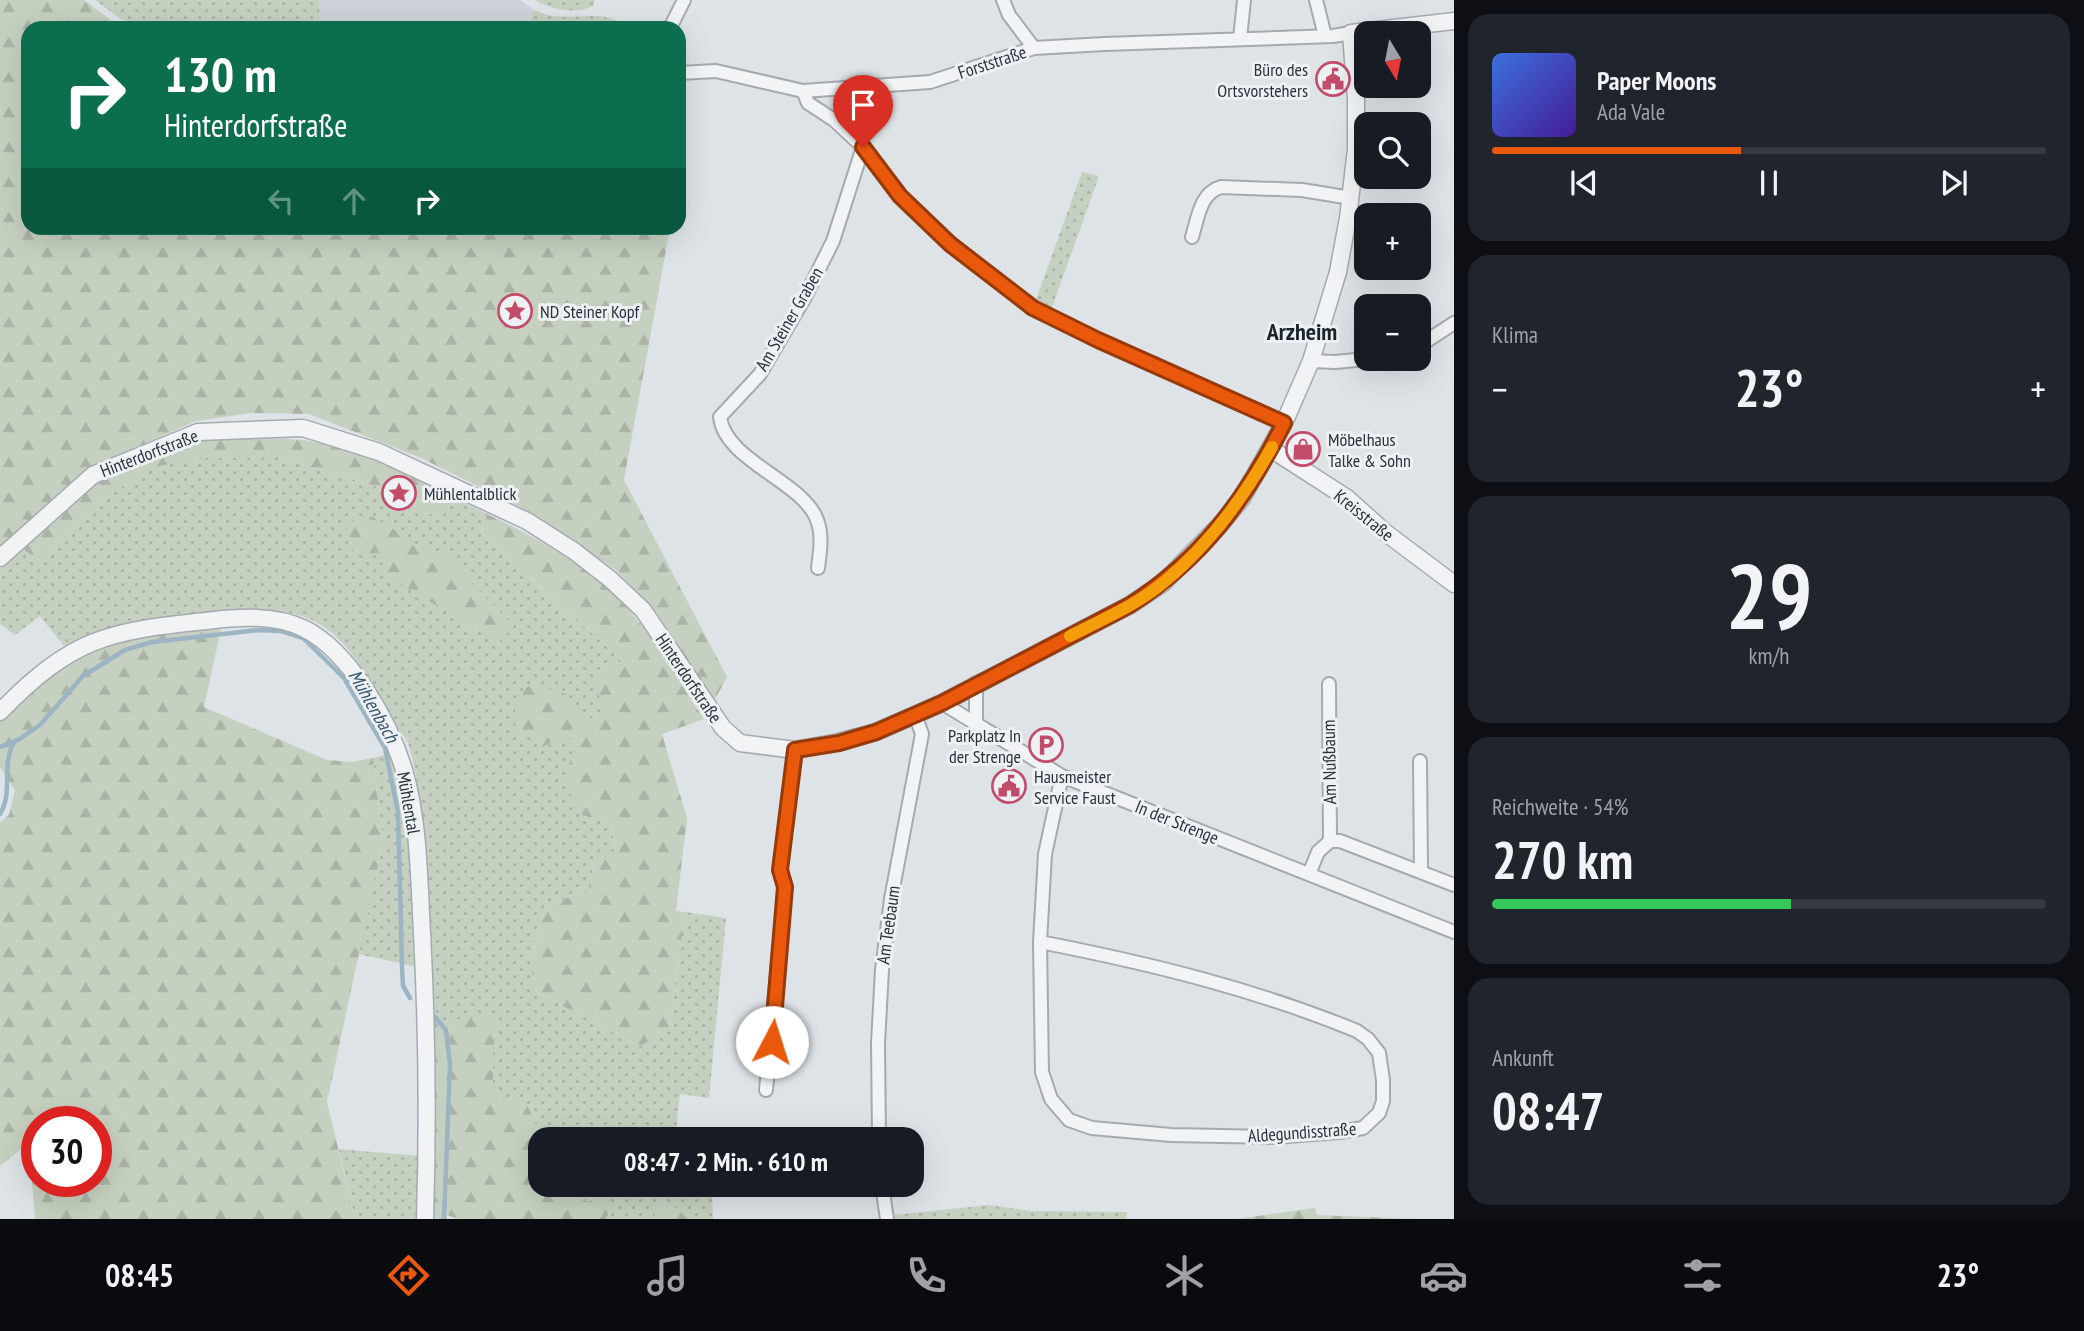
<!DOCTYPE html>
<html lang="de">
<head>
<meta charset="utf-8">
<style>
  :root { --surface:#171b24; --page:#20242c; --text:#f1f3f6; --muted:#9ea1a6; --line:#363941; --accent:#ea580c }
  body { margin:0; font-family:"PT Sans Narrow",sans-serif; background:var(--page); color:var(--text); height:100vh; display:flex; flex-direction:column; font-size:26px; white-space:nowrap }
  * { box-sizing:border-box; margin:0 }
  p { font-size:23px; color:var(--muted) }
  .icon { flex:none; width:38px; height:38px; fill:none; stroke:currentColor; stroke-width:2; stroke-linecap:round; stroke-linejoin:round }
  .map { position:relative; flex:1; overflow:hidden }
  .panel { display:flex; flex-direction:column; gap:14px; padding:14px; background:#0d0f14; width:630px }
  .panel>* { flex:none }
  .guide { position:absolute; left:21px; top:21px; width:665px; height:214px; border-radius:21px; box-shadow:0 7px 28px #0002; background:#0b6e4f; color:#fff; overflow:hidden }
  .needle { width:46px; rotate:170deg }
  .buttons { position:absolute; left:1354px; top:21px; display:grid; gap:14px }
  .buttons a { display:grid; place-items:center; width:77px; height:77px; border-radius:14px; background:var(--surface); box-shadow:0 7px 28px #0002; font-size:35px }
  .speed { position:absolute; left:21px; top:1106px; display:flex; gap:14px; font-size:35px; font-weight:700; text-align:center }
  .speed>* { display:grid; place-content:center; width:91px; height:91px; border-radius:50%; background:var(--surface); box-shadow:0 7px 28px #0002; line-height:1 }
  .speed .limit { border:10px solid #d22; background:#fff; color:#111 }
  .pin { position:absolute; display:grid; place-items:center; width:60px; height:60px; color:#fff; margin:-72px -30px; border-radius:50% 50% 50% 0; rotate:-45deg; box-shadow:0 0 7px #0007 }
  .pin .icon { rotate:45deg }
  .me { position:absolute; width:77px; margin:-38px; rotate:5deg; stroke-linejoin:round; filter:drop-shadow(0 0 5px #0008) }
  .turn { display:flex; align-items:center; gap:24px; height:147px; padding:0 28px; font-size:32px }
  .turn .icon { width:91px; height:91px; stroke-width:2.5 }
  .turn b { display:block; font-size:49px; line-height:60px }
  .lanes { display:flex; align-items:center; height:66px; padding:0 28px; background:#0003; justify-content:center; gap:35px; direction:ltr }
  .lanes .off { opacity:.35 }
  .big { font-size:52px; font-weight:700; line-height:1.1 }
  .panel .tile { flex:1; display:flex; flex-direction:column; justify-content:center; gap:10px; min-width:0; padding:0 24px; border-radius:21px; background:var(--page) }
  .panel .dial { align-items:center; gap:0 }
  .dial b { font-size:91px; line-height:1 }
  .song { display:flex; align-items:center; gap:21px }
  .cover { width:84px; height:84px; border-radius:10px; background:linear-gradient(135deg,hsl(220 70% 55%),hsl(260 70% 35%)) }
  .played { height:7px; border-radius:4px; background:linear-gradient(90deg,var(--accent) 45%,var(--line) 45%) }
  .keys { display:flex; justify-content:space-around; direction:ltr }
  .heat { display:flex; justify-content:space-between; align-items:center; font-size:38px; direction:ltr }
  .charge { height:10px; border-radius:5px; background:linear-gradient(90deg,#34c759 54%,var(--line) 0) }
  .trip { position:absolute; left:528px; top:1127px; width:396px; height:70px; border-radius:21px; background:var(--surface); box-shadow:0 7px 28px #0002; font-weight:700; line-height:70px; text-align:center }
  .dock { display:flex; height:112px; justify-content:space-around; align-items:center; background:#090b0e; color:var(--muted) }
  .dock .icon { width:49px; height:49px }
  .dock .on { color:var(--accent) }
  .dock b { font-size:32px; color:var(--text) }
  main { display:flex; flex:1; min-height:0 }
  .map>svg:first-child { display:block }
</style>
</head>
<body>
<main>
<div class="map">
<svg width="1454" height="1219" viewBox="0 0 1454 1219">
  <defs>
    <pattern id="green-dots" width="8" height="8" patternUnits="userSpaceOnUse" patternTransform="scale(1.75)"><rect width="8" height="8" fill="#c6d0c0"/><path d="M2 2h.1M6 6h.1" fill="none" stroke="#aab3a6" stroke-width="1.8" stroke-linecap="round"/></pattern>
    <pattern id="forest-firs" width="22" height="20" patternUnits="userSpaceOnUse" patternTransform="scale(1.75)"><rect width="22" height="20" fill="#c6d0c0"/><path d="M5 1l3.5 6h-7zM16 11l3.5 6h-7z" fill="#aab3a6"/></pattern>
  </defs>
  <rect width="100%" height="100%" fill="#dee3e7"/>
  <path fill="#cdd2d8" d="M319,0H520L534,10L528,28H320Z"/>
  <g fill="url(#green-dots)">
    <path d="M95,0H319L320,28L261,26L260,28H227L172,23L140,28L121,19Z"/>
    <path d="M535,0H595L593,6C574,15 552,9 535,0Z"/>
    <path d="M534,10C559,21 572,15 596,16C609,16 623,23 635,28H528Z"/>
    <path d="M1082,172L1099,176L1049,316L1033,308Z"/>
    <path d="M278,457L375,486L416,511L441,516L455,498L487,514L481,533L623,661L602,666L604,711L584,723L579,716L536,734L541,749L569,731L582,815L610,824L616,850L593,866L589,891L548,905L536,938L531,966L536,992L640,1046L669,1031L685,912L726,918L709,1098L680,1094L675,1139H559L537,1128L525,1102L493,1095V1057L431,1022C428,969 426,915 423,862C421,824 420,783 409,746C406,736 396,728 391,720C369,683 354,642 314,621C284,606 246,610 214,613C159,618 114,621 64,646L40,616L15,635L0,624V569L23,548L37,559L97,503L153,466L205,458Z"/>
    <path d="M391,753L405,807L414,896L417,967L358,954L383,842L373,758Z"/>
    <path d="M339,1149L419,1156L418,1219H355Z"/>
    <path d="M566,1185H712L713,1219H688L669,1202L652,1208L657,1219H606L610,1210L584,1203L562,1191Z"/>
    <path d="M989,1205L1032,1211L1127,1212L1126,1219H895L894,1215Z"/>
  </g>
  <g fill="url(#forest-firs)" fill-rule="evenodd">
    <path d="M0,0H84L111,20V28H28V228H670L624,480L727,677L714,701L656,612L616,570L530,512L421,458L309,414L251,413L196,421L85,470L0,547Z"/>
    <path d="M258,438C272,439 287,438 302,440C356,446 407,474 455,498L442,516L416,511L375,486L278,457L205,458L153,467L97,503L37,559L23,549L97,483L150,457L199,440Z"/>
    <path d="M367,514L392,528L414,546L456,559L472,583L514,626L498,643L386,575L379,553L355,554L344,531L351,522Z"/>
    <path d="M487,514C539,539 596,570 634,616C660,647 681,685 704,719L662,734L687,818L676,911L685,912L669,1031L640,1046L536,992L531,966L541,913L548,905L588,891L593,866L616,849L610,824L582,815L564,783L572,753L569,732L540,749L536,734L517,735C513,709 513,703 530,684L566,694L584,723L603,711L594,677L602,666L623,661L481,533Z"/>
    <path d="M221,629L204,707L327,760L351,762L373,758L383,842L327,1102L355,1219H35L29,1143L0,1166V822L9,815L15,790L0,767V722C22,700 45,674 73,659C118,636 171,633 221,629ZM37,1122H96V1181H37Z"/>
    <path d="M496,1015L493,1057V1094L526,1102L537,1128L559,1139H541V1185H566L563,1191L584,1203L603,1196L610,1210L606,1219H458L447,1215V1219H430L431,1022Z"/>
    <path d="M669,1202L688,1219H657L652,1208Z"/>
    <path d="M1315,1208L1317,1215L1417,1219H1236Z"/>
  </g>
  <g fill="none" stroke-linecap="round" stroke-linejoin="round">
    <g stroke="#9cb4c4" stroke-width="4.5">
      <path d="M0,747L18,740L40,725L83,676L125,650L152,642L258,630L281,631L303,638L344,678L385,748L398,813L402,968L403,986L410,998"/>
      <path d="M0,814C14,792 0,764 15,741"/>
      <path d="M435,1017L446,1030L450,1064L444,1219"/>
    </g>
    <g stroke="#a4aab0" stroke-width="16">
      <g id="minor">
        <path d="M1003,0L1009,15L1034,48"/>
        <path d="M1316,0L1325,36"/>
        <path d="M670,28L684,0"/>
        <path d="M1240,39L1244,0"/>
        <path d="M679,73L716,71L803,91L930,82L1034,48L1104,44L1333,36L1351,33"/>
        <path d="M803,91L808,103L834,120L863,147L900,196L951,244L1033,308L1098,340L1284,423"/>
        <path d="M1192,237C1198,218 1200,193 1221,187L1302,190L1351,198"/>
        <path d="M1419,346L1454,323"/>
        <path d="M1311,361L1335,362L1367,359"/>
        <path d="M818,568C820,552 823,535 817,520C804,482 725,461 720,417L760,374L805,297L833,241L863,147"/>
        <path d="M1329,684L1330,841"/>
        <path d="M942,703L1062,776L1454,932"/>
        <path d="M976,722V683"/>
        <path d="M1420,761L1421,871"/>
        <path d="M1309,874L1318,852L1330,841H1340L1454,885"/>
        <path d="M1040,942C1148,963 1255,989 1357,1031L1368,1039L1379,1053L1383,1080V1101L1379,1113L1363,1128L1340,1132L1275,1137L1171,1135L1092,1128L1069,1120L1051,1099L1042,1072L1040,942L1045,854L1062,776"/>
        <path d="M766,1090L785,887L780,870L795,750"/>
        <path d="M879,1139L878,1043L882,970L891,899L922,734L915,715"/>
        <path d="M882,1185L887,1219"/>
      </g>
    </g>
    <g stroke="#a4aab0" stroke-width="19">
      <g id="tertiary">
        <path d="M1271,449L1347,498L1386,533L1454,584"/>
        <path d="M0,558L93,475L198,432L303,428L379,452L527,521L574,551L610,579L643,610L723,728L740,743L795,750L839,742L876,732L942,703L1130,605L1163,583L1220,525L1242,498L1284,423L1311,361L1338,272L1348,218L1356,149V100L1351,33L1454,21"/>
        <path d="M0,712C72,638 107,631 206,621C238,617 275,614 305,629C350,652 390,723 404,770C419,821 419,879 422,933C427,1028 428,1123 425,1219"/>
      </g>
    </g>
    <use href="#minor" stroke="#f1f3f5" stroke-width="12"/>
    <use href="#tertiary" stroke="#f1f3f5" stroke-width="16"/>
  </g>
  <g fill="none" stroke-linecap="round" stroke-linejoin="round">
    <g stroke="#983908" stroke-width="18">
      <path id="route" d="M772,1042L785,887L780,870L795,750L839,743L876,732L942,703L1130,605C1202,559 1246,499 1284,423L1098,340L1033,308L950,244L900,196L863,147"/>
    </g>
    <use href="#route" stroke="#ea580c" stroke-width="12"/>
    <path stroke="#f59e0b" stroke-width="12" d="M1070,636C1101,620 1137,605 1164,582C1209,545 1244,497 1272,447"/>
  </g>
  <defs>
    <g id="civic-ring" transform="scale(1.75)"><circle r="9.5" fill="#eef1f4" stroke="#c34c6b" stroke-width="1.5"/><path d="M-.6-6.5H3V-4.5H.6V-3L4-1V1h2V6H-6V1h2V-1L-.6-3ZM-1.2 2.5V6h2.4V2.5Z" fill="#c34c6b"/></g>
    <g id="sight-ring" transform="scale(1.75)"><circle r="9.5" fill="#eef1f4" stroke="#c34c6b" stroke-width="1.5"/><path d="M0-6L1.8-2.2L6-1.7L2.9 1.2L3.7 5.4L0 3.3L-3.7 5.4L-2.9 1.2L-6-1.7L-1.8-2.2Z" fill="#c34c6b"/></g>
    <g id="shop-ring" transform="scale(1.75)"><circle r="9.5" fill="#eef1f4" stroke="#c34c6b" stroke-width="1.5"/><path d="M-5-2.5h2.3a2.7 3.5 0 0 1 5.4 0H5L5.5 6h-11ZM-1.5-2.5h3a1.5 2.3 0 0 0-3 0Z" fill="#c34c6b"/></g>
    <g id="parking-ring" transform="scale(1.75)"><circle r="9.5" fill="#eef1f4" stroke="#c34c6b" stroke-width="1.5"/><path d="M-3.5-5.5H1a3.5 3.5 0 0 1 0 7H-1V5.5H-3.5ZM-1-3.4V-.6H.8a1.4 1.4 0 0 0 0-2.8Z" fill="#c34c6b"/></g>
  </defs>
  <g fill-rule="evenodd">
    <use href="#civic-ring" x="1333" y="79"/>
    <use href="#sight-ring" x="515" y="311"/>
    <use href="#shop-ring" x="1303" y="449"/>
    <use href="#sight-ring" x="399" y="493"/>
    <use href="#parking-ring" x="1046" y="745"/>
    <use href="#civic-ring" x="1009" y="786"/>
  </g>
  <g text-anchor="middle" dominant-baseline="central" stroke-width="6" stroke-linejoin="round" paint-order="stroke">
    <g font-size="18" fill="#29323c" stroke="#eef1f4">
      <text transform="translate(992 62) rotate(-18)">Forststraße</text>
      <text transform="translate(789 319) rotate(-60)">Am Steiner Graben</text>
      <text transform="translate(149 453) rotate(-21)">Hinterdorfstraße</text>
      <text transform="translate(1364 515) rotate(39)">Kreisstraße</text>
      <text transform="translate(689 678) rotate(56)">Hinterdorfstraße</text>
      <text transform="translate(1329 762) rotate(-91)">Am Nußbaum</text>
      <text transform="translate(409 803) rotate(80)">Mühlental</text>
      <text transform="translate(1177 822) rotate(22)">In der Strenge</text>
      <text transform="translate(888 925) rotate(-82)">Am Teebaum</text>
      <text transform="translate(1302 1132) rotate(-4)">Aldegundisstraße</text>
    </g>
    <g font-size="18" fill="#29323c" stroke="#eef1f4" text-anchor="start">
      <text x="1308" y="69" text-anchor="end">Büro des<tspan x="1308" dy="21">Ortsvorstehers</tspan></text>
      <text x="540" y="311">ND Steiner Kopf</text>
      <text x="1328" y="439">Möbelhaus<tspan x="1328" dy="21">Talke &amp; Sohn</tspan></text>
      <text x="424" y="493">Mühlentalblick</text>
      <text x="1021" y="735" text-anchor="end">Parkplatz In<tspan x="1021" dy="21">der Strenge</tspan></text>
      <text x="1034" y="776">Hausmeister<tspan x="1034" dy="21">Service Faust</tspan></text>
    </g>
    <g font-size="19" font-style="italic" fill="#36556d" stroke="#eef1f4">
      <text transform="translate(374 706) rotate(60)">Mühlenbach</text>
    </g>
    <g font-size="24" font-weight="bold" fill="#1b232d" stroke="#eef1f4">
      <text x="1302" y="331">Arzheim</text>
    </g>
  </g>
</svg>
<div class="buttons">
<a><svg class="needle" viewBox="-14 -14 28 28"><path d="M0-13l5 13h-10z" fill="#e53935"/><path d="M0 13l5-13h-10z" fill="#9ea1a6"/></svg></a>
<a><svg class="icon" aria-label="search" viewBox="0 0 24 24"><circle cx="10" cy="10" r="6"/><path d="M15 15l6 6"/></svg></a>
<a>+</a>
<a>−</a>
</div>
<div class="speed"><div class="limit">30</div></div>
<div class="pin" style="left:863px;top:147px;background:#d93025"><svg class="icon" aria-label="arrive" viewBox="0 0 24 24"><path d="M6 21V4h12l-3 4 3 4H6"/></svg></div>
<svg class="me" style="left:772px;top:1042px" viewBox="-20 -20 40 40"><circle r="19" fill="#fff"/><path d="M0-13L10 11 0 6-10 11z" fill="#ea580c"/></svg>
<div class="trip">08:47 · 2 Min. · 610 m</div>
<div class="guide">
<div class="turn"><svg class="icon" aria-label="right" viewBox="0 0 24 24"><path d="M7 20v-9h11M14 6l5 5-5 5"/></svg><div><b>130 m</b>Hinterdorfstraße</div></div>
<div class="lanes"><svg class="icon off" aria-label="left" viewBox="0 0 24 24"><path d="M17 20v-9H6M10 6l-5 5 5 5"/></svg><svg class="icon off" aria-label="ahead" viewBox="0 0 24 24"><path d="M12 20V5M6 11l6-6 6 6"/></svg><svg class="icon" aria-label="right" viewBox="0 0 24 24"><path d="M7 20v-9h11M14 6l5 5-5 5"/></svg></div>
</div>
</div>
<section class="panel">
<div class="tile">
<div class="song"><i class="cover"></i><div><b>Paper Moons</b><p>Ada Vale</p></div></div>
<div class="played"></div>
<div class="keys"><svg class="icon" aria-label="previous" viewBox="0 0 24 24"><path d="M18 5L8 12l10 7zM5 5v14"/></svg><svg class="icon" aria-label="pause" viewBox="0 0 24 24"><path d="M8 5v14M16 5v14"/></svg><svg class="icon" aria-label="next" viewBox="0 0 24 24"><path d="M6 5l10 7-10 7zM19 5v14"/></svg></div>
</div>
<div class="tile"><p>Klima</p>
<div class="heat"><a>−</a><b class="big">23°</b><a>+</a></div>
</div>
<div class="tile dial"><b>29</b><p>km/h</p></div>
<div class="tile"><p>Reichweite · 54%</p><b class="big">270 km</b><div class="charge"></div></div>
<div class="tile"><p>Ankunft</p><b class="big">08:47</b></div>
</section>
</main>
<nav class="dock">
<b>08:45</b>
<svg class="icon on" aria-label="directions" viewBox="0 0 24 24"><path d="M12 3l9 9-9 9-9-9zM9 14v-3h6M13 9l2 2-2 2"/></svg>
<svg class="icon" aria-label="music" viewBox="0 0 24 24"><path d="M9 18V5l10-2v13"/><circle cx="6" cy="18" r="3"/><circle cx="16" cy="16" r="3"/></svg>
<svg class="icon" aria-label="phone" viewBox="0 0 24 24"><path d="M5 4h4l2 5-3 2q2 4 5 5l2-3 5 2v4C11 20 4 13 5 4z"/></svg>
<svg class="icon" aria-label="climate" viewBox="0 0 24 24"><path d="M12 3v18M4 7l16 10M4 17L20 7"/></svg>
<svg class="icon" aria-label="car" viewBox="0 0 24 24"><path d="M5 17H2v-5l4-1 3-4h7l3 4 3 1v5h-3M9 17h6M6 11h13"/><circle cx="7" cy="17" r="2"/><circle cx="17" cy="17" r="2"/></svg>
<svg class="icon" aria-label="filters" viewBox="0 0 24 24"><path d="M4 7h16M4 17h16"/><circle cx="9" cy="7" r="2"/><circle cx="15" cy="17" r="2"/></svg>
<b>23°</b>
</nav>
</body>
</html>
